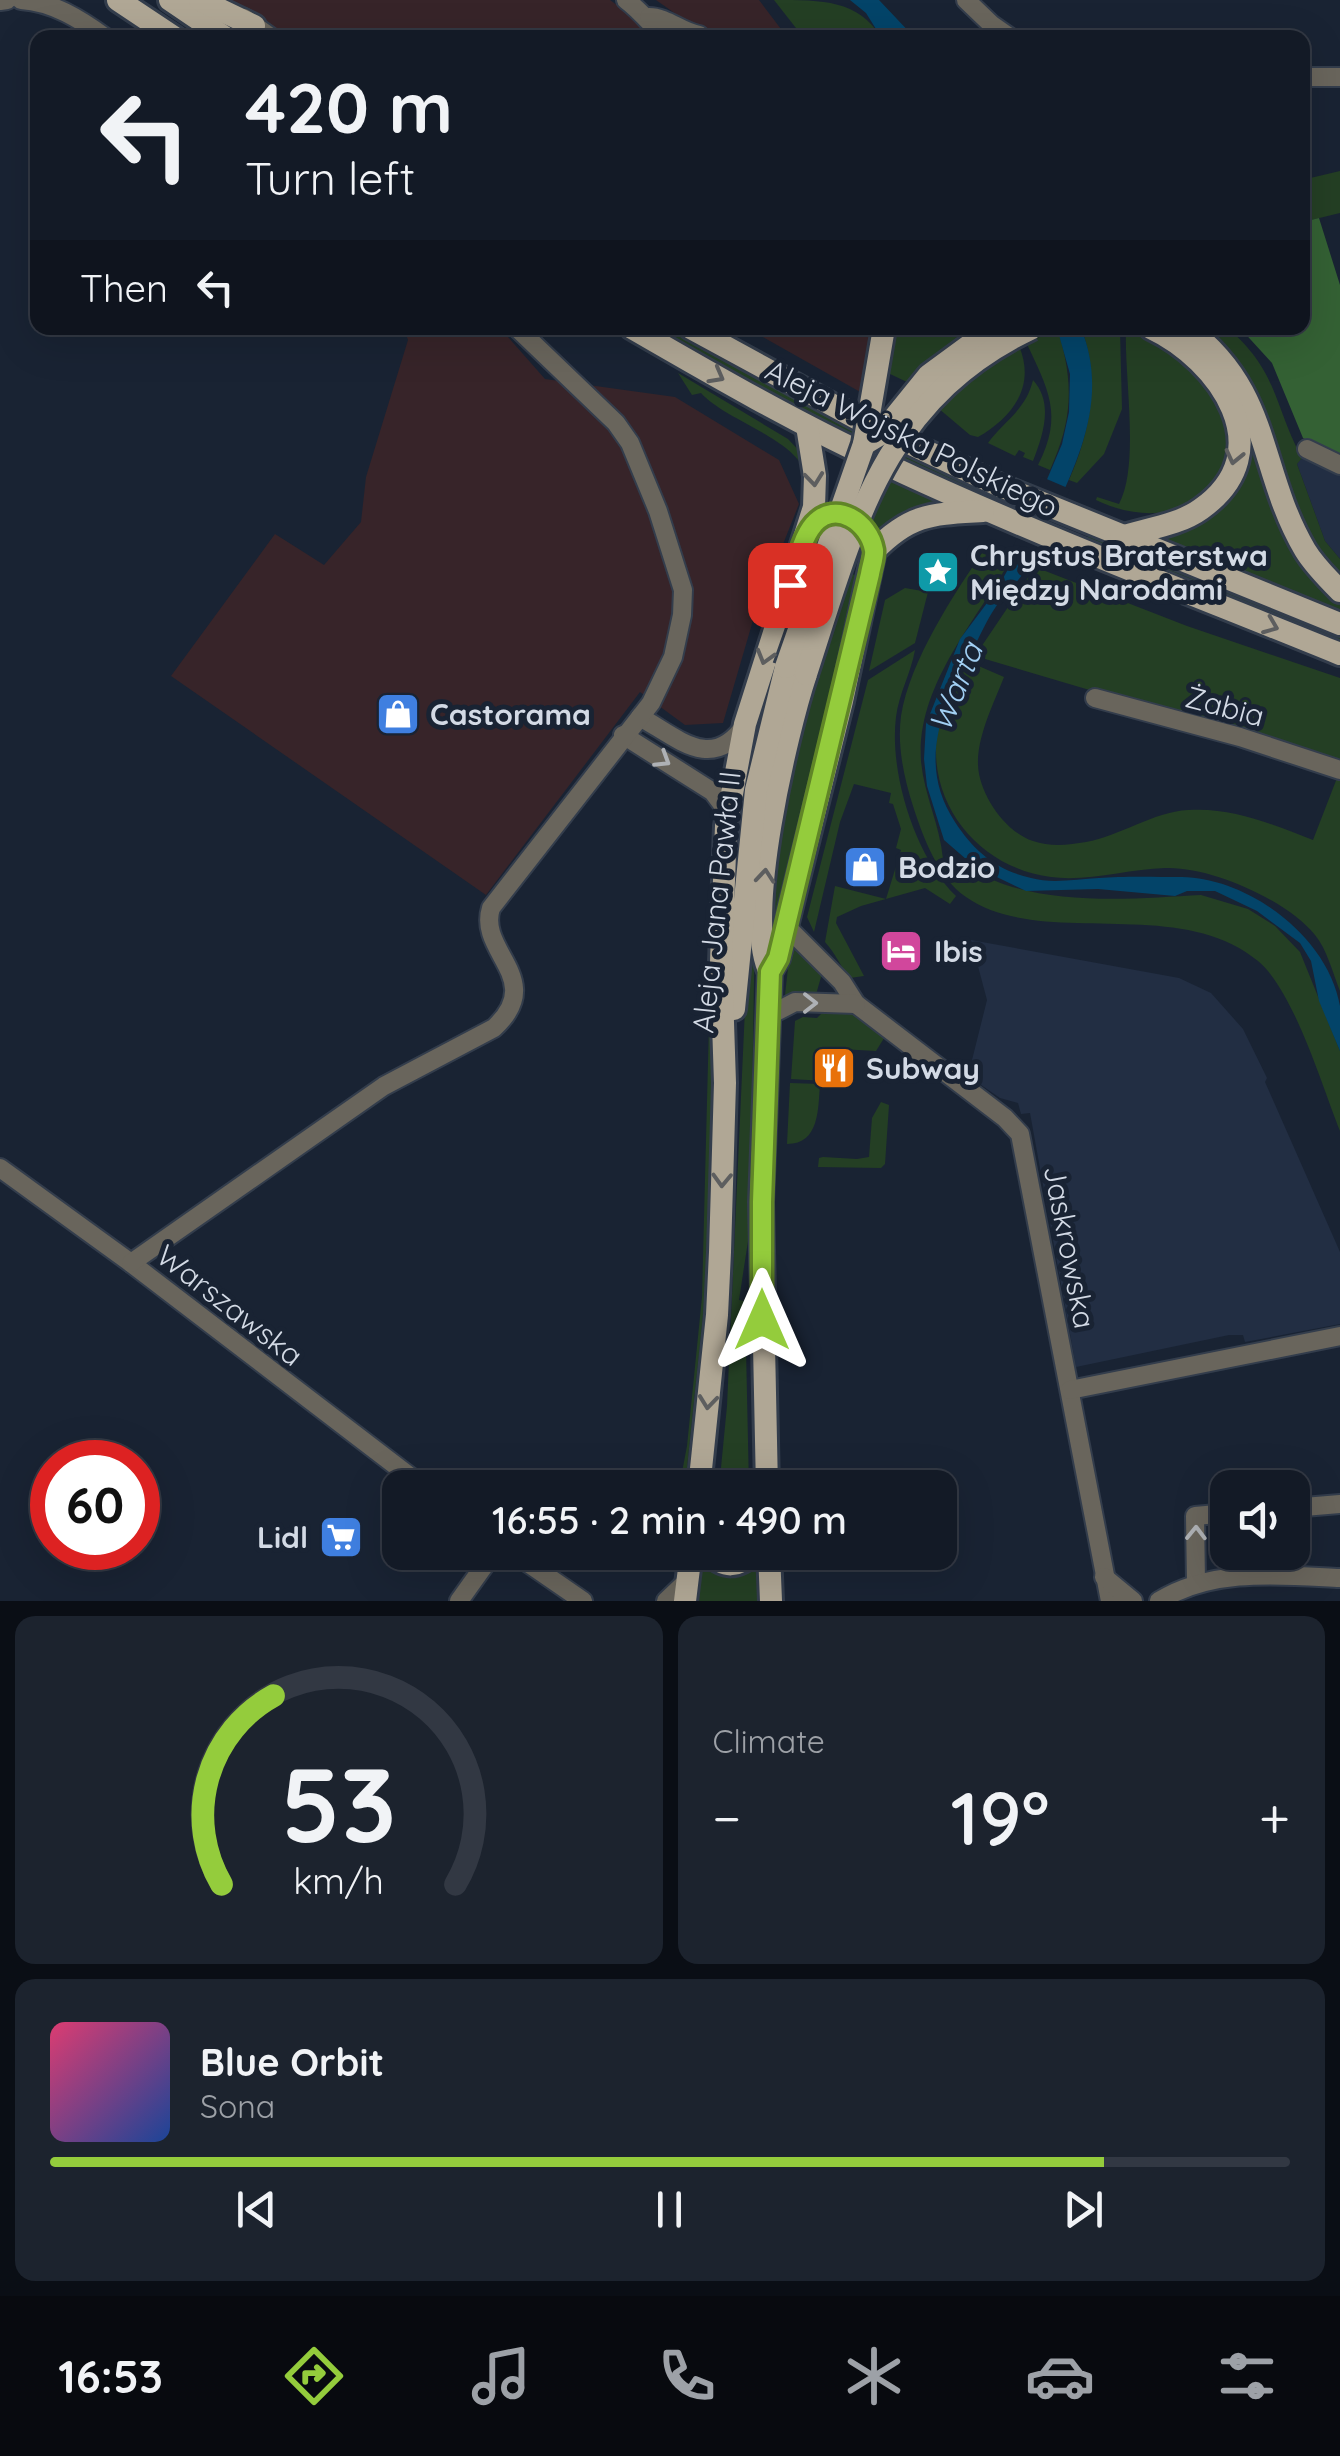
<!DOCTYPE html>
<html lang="en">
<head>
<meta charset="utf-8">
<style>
  :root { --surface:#131a26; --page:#1c232e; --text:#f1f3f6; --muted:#9da1a7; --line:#323843; --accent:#94cc3c }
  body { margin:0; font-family:Quicksand,sans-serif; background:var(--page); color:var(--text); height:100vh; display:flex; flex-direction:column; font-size:38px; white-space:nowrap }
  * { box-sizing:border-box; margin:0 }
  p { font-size:32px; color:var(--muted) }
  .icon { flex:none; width:55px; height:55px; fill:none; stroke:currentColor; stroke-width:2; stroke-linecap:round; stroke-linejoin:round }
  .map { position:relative; height:1601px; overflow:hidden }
  .side { display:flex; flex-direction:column; gap:15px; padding:15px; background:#0a0e15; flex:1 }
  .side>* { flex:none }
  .top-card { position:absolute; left:30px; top:30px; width:1280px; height:305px; border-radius:20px; box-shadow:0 10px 40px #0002,0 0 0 2px var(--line); background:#131a26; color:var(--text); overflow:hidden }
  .fabs { position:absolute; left:1210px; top:1470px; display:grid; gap:20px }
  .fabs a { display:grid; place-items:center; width:100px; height:100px; border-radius:20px; background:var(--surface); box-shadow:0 10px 40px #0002,0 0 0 2px var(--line); font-size:50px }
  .speed { position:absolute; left:30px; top:1440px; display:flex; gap:20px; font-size:50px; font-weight:700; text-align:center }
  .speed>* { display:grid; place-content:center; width:130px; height:130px; border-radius:50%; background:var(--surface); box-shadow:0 10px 40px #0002,0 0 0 2px var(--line); line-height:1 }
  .speed .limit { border:15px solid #d22; background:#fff; color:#111 }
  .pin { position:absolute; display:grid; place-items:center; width:85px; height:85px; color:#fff; margin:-42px; border-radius:20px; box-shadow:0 5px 15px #0006 }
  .me { position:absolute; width:110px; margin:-55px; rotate:0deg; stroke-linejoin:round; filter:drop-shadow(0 0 8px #0008) }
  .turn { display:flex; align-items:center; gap:35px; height:210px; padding:0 50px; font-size:45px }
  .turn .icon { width:130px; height:130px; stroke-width:2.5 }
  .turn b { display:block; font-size:70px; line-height:85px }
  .then { display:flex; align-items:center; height:95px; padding:0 50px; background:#0003; gap:20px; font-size:38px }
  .big { font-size:75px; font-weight:600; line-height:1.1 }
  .side .card { flex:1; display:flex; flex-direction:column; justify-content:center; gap:15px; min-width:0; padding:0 35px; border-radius:20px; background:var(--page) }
  .side .dial { align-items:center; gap:0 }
  .dial svg { height:260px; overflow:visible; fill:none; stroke:var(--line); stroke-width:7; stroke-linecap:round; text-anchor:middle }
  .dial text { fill:var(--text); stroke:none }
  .song { display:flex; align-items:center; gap:30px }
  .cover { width:120px; height:120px; border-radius:15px; background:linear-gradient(135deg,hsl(340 70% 55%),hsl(220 70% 35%)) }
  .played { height:10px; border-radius:5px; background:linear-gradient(90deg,var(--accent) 85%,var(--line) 85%) }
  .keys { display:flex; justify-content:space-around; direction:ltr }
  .heat { display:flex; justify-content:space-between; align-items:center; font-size:55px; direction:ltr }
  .side .tiles { flex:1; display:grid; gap:15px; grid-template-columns:1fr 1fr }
  .card:last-child { grid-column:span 2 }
  .trip { position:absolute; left:382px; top:1470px; width:575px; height:100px; border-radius:20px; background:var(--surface); box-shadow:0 10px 40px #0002,0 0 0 2px var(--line); font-weight:600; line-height:100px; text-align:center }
  .tab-bar { display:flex; height:160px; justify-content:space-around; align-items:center; background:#080a0f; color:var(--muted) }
  .tab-bar .icon { width:70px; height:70px }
  .tab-bar .active { color:var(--accent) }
  .tab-bar b { font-size:45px; color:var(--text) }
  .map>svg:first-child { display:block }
</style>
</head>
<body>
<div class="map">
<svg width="1340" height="1601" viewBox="0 0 1340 1601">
  <rect width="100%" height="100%" fill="#192333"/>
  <g fill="#372429">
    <path d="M226,0H610L660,37H284Z"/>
    <path d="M656,0H759L787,37H727L711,29H697Z"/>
    <path d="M404,328H500L545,379L675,397L779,460L799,504L754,617L723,723L685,725L640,692L486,895L171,676L275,534L324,565L361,522L366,477L408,340Z"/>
    <path d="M747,328H874L862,393Z"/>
  </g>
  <g fill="#222e43">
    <path d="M1311,445L1340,459V559L1325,541L1297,464Z"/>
    <path d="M971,940L1179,978L1211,993L1243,1029L1267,1078L1265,1082L1340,1252V1324L1245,1342L1243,1335H1229L1076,1367L1030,1113L1021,1114L1018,1103L1000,1098L968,1076L987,1000Z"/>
  </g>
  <g fill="#243f24">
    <path d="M774,0C824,0 857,0 881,37H803Z"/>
    <path d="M1340,171V213L1303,222L1302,180Z"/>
    <path d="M655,328H668L849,426L994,495L991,501L843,431Z"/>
    <path d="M893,328H976L943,351L909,383L888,373Z"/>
    <path d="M1081,328L1120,329L1122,409L1104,454L1077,483L1069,480C1090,433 1101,377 1081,328Z"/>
    <path d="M1202,328H1228C1279,373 1273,404 1302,458L1297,464L1325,541L1340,559V582C1332,572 1322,562 1316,551C1274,474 1275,386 1202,328Z"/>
    <path d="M1058,330C1074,384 1073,419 1050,470L1038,465C1064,415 1048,389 1026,342Z"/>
    <path d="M1126,330C1159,339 1179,354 1201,380C1208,389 1221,400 1225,410C1231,426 1230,448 1225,463C1206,519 1142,523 1096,500L1097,497L1119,504C1140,465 1124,376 1126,330Z"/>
    <path d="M1019,346C1036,386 1013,417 978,437L970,435L938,408L975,373Z"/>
    <path d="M678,373L788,439L805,457L808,501C806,491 806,479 803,469C793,439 724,419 701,393L692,395Z"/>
    <path d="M1033,380C1054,403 1043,435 1033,461L1023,457L1025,453L1019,450L1015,456L988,443C1004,421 1026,410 1033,380Z"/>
    <path d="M1248,428L1340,600V610L1145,534C1224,517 1238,512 1248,428Z"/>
    <path d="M888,479L946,505L875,538L870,526Z"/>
    <path d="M1089,535L1340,636V641L1087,541Z"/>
    <path d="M986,547L1010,557L1008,564C974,624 916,687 921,761C924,795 940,825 943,859L959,871L971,868C1031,908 1131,899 1201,895L1248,909L1275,926L1300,952L1340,1051V1131C1322,1086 1294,991 1258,961C1177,894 1042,950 966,897C938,878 923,837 913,806C904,778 897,746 901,716C910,660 954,594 986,547Z"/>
    <path d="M1035,567L1187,626L1340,678V764L975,656Z"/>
    <path d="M852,574L859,576L771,961V898L781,799L816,679Z"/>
    <path d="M905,588L928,592L915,643L869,671L885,600Z"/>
    <path d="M915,650C911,673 899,693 896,717C889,772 915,857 956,896L950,904L925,888L861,906L837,917L836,923L864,976L850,978C840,966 836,954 825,942L835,886L886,899L901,850L896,848L901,829L893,804L889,803L891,793L854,784L840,822L814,932L807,917L868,680Z"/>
    <path d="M967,661L1004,677C994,703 977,736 978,765C979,794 1005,832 1033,841C1050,847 1069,845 1086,842C1120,836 1153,812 1188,810C1233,807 1271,824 1313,840L1337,778L1340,779V991C1333,974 1327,949 1315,935C1287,900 1210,866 1165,868C1128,869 1087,882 1051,877C985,869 934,813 936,747C937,716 952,687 967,661Z"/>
    <path d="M711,798L717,805L720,819L714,905V1025L705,1297L685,1487L679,1488L687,1446L702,1297L713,867L718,818Z"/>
    <path d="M749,920H755L750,1228L739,1300L750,1302L746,1349L749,1487L719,1488L727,1406Z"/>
    <path d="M791,941L823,970L815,998L785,995Z"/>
    <path d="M825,1010L855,1014L886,1035L876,1051L840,1049L839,1055H827L825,1081L791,1079L795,1021L803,1017L817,1018Z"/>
    <path d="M790,1083L820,1084C818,1108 820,1144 787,1144Z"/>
    <path d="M881,1102L889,1105L885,1164L881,1168L818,1167L819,1158L823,1157L857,1159L869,1157L872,1118Z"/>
    <path d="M704,1561L757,1563L758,1601H697Z"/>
  </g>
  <path fill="#346134" d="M1319,218L1340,285V459L1303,438L1272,363L1240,328H1302L1303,222Z"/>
  <g fill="#034469">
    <path d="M850,0H879L914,37H881L866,13Z"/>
    <path d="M1057,328H1081C1107,392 1083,450 1056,508C1047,526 1039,546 1030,563C1021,579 1008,591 997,605C987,619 980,636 972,651C943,706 916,762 955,822C974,851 996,870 1031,878C1052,884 1077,879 1099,878C1122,876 1157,877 1182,877C1248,878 1328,936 1340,1006C1340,1020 1340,1037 1340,1051L1319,1001L1311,961L1300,943L1257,911L1215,891H1187L1175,896L1098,889L1026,891L974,866L944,840L927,786L924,759L926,724L960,639L996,591L1012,562L1062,444L1069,412L1070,374Z"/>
  </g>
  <path fill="#192333" d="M1042,477L1070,489L1035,564L1010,554Z"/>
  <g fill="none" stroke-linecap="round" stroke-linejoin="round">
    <g stroke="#333d4c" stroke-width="22">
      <g id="minor">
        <path d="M21,0C53,2 80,19 106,38"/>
        <path d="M626,0C642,12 651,25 665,38"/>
        <path d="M966,0L991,24L1011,38"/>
        <path d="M0,1L7,0"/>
        <path d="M649,17C667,17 681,32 699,35"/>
        <path d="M244,18L272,38"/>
        <path d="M1302,77H1340"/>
        <path d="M1307,449L1340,465"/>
        <path d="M1095,698L1240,737L1340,770"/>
        <path d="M640,717C678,738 712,773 745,725"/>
        <path d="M623,735L713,792L722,804L726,820"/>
        <path d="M784,924L842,982L856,1004L1005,1118L1020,1134L1110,1601"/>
        <path d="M768,1016L795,1002L856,1004"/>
        <path d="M0,1168L131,1263L425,1488"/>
        <path d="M131,1263L384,1086L494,1028C547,979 477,952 491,908L651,703L673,657L682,615L683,590L658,511L630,443L616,423L517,328"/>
        <path d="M1070,1390L1340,1336"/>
        <path d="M1292,1508L1340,1504"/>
        <path d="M512,1552L583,1601"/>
        <path d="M1104,1577L1133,1601"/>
        <path d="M1196,1582L1195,1516L1228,1513"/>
        <path d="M459,1601L494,1552"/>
        <path d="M666,1601L686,1582"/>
        <path d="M1159,1601C1212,1568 1279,1575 1340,1578"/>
      </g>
    </g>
    <g stroke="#333d4c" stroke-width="28">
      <g id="major">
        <path d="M118,0L175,38"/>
        <path d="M170,0L226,38"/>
        <path d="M200,0L254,26"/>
        <path d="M632,328C715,376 798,424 885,464C1034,534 1188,592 1340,654"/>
        <path d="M691,328L860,420L998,485L1340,624"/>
        <path d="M1187,328C1272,392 1257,468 1305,550C1314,565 1328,579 1340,591"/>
        <path d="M1121,537C1146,529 1179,525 1201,509C1283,451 1219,360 1151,328"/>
        <path d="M874,551C911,513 933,514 983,511"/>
        <path d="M770,972C742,921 787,731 806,674"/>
        <path d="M734,1009L756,790L786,667"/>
        <path d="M699,1488L717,1315L720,1252L725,1083L721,962L726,826L745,724L814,507L815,476L807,426"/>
        <path d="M767,1488L761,1202L770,972L778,958L842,701L874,551"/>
        <path d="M708,1552C724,1569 738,1568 754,1552"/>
        <path d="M769,1552L771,1601"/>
        <path d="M685,1601L691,1552"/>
      </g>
    </g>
    <use href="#minor" stroke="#69655c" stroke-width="18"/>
    <use href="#major" stroke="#b0a795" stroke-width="22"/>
    <g stroke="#333d4c" stroke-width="28" stroke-linecap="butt">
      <g id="major-bridge">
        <path d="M864,444L882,433L929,375L993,328"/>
        <path d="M786,667L864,444L884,328"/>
        <path d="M806,674C854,527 881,400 1032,328"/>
      </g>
    </g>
    <use href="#major-bridge" stroke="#b0a795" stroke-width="22"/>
  </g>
  <defs><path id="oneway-chevron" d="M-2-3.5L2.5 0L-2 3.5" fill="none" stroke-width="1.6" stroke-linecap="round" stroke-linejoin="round" transform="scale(2.5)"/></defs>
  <g stroke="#5d5e5f">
    <use href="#oneway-chevron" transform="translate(717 376) rotate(29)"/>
    <use href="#oneway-chevron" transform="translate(1234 457) rotate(103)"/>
    <use href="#oneway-chevron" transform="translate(814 479) rotate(84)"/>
    <use href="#oneway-chevron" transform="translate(1271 626) rotate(22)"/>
    <use href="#oneway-chevron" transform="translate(765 657) rotate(106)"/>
    <use href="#oneway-chevron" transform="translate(765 876) rotate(-85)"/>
    <use href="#oneway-chevron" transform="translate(722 1180) rotate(92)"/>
    <use href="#oneway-chevron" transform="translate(708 1402) rotate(96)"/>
  </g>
  <g stroke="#aeb1b5">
    <use href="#oneway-chevron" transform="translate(663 760) rotate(32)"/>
    <use href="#oneway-chevron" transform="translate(810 1003)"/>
    <use href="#oneway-chevron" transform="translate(1196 1533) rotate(-89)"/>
  </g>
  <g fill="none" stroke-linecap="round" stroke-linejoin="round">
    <g stroke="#608527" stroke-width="25">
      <path id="route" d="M762,1320V1202L770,972L778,958L870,574C871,567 875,556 874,550C869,522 836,500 814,524C801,539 796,567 790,585"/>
    </g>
    <use href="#route" stroke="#94cc3c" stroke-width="18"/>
  </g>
  <defs>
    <g id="sight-square" transform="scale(2.25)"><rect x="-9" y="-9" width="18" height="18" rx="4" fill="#0f9aa8" stroke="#192333"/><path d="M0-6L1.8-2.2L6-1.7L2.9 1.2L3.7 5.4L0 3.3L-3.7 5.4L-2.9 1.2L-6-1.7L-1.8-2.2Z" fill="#fff"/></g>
    <g id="shop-square" transform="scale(2.25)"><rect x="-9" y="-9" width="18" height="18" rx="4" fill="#3f7fe0" stroke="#192333"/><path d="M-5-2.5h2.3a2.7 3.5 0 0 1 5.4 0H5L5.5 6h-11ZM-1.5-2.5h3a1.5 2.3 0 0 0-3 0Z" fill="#fff"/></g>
    <g id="hotel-square" transform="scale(2.25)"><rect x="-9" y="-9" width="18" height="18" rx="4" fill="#d1479c" stroke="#192333"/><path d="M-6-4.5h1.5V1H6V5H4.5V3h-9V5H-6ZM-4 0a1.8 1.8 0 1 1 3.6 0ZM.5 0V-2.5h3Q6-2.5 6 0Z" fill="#fff"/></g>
    <g id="restaurant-square" transform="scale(2.25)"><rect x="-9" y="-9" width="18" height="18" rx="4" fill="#e8710a" stroke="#192333"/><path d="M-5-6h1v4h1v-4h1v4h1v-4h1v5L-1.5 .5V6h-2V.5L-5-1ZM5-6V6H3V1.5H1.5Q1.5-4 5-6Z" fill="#fff"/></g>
    <g id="supermarket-square" transform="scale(2.25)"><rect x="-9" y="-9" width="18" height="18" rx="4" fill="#3f7fe0" stroke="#192333"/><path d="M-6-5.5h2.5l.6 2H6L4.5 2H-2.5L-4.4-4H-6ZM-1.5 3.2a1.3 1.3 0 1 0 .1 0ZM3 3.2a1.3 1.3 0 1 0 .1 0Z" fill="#fff"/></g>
  </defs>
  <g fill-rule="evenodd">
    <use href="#sight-square" x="938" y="572"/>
    <use href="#shop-square" x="398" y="714"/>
    <use href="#shop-square" x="865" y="867"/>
    <use href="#hotel-square" x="901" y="951"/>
    <use href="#restaurant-square" x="834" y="1068"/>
    <use href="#supermarket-square" x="341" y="1537"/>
  </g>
  <g text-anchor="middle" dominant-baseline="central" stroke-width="10" stroke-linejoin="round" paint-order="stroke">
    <g font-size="30" fill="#d3dae5" stroke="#192333">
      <text transform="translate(912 438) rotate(26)">Aleja Wojska Polskiego</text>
      <text transform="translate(1225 706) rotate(15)">Żabia</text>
      <text transform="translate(716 902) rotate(-84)">Aleja Jana Pawła II</text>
      <text transform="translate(1070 1247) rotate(79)">Jaskrowska</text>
      <text transform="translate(230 1305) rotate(38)">Warszawska</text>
    </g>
    <g font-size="30" font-weight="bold" fill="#d3dae5" stroke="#192333" text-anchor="start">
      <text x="970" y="555">Chrystus Braterstwa<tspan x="970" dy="34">Między Narodami</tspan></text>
      <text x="430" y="714">Castorama</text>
      <text x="898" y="867">Bodzio</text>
      <text x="934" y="951">Ibis</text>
      <text x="866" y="1068">Subway</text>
      <text x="308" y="1537" text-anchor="end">Lidl</text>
    </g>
    <g font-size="32" font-style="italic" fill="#a1cff3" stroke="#192333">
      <text transform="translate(955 687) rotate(-68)">Warta</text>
    </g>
  </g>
</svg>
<div class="fabs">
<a><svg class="icon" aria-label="sound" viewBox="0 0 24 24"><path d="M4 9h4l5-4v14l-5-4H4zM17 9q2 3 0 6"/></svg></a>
</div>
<div class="speed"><div class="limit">60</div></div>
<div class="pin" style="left:790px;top:585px;background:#d93025"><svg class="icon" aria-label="arrive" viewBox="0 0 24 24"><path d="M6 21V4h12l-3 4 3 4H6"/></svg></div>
<svg class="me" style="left:762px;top:1320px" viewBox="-20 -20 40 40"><path d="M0-17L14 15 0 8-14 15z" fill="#94cc3c" stroke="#fff" stroke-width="4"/></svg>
<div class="trip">16:55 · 2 min · 490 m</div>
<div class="top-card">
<div class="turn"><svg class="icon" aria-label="left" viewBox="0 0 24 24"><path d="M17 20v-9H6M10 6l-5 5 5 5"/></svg><div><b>420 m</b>Turn left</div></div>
<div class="then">Then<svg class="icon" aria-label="left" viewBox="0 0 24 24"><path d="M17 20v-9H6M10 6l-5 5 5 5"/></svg></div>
</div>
</div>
<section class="side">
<div class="tiles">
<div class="card dial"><svg viewBox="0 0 100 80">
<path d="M14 69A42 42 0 1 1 86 69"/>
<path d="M14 69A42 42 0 0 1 30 11" stroke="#94cc3c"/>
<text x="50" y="56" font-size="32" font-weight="700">53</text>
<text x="50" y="72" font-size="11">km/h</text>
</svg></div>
<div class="card"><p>Climate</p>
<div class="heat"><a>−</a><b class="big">19°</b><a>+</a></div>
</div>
<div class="card">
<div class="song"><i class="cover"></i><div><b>Blue Orbit</b><p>Sona</p></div></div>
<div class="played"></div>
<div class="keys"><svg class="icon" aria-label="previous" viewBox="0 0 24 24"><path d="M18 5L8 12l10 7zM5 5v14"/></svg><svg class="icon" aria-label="pause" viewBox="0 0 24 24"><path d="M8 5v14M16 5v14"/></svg><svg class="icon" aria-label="next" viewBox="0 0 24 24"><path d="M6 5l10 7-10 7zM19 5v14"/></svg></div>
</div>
</div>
</section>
<nav class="tab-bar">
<b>16:53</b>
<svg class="icon active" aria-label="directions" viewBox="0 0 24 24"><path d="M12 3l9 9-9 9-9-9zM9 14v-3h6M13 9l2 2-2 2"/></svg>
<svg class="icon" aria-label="music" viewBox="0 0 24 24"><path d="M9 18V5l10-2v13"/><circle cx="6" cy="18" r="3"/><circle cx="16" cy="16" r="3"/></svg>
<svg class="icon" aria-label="phone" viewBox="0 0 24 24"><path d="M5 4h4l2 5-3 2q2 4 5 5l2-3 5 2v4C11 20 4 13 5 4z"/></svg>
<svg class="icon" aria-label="climate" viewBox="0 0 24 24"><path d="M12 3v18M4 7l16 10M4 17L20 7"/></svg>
<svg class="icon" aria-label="car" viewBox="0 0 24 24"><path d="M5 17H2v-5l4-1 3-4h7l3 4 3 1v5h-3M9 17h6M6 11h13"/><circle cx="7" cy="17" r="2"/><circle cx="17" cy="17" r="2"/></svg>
<svg class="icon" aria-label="filters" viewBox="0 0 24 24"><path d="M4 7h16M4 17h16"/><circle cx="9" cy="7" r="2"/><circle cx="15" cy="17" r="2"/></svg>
</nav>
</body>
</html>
